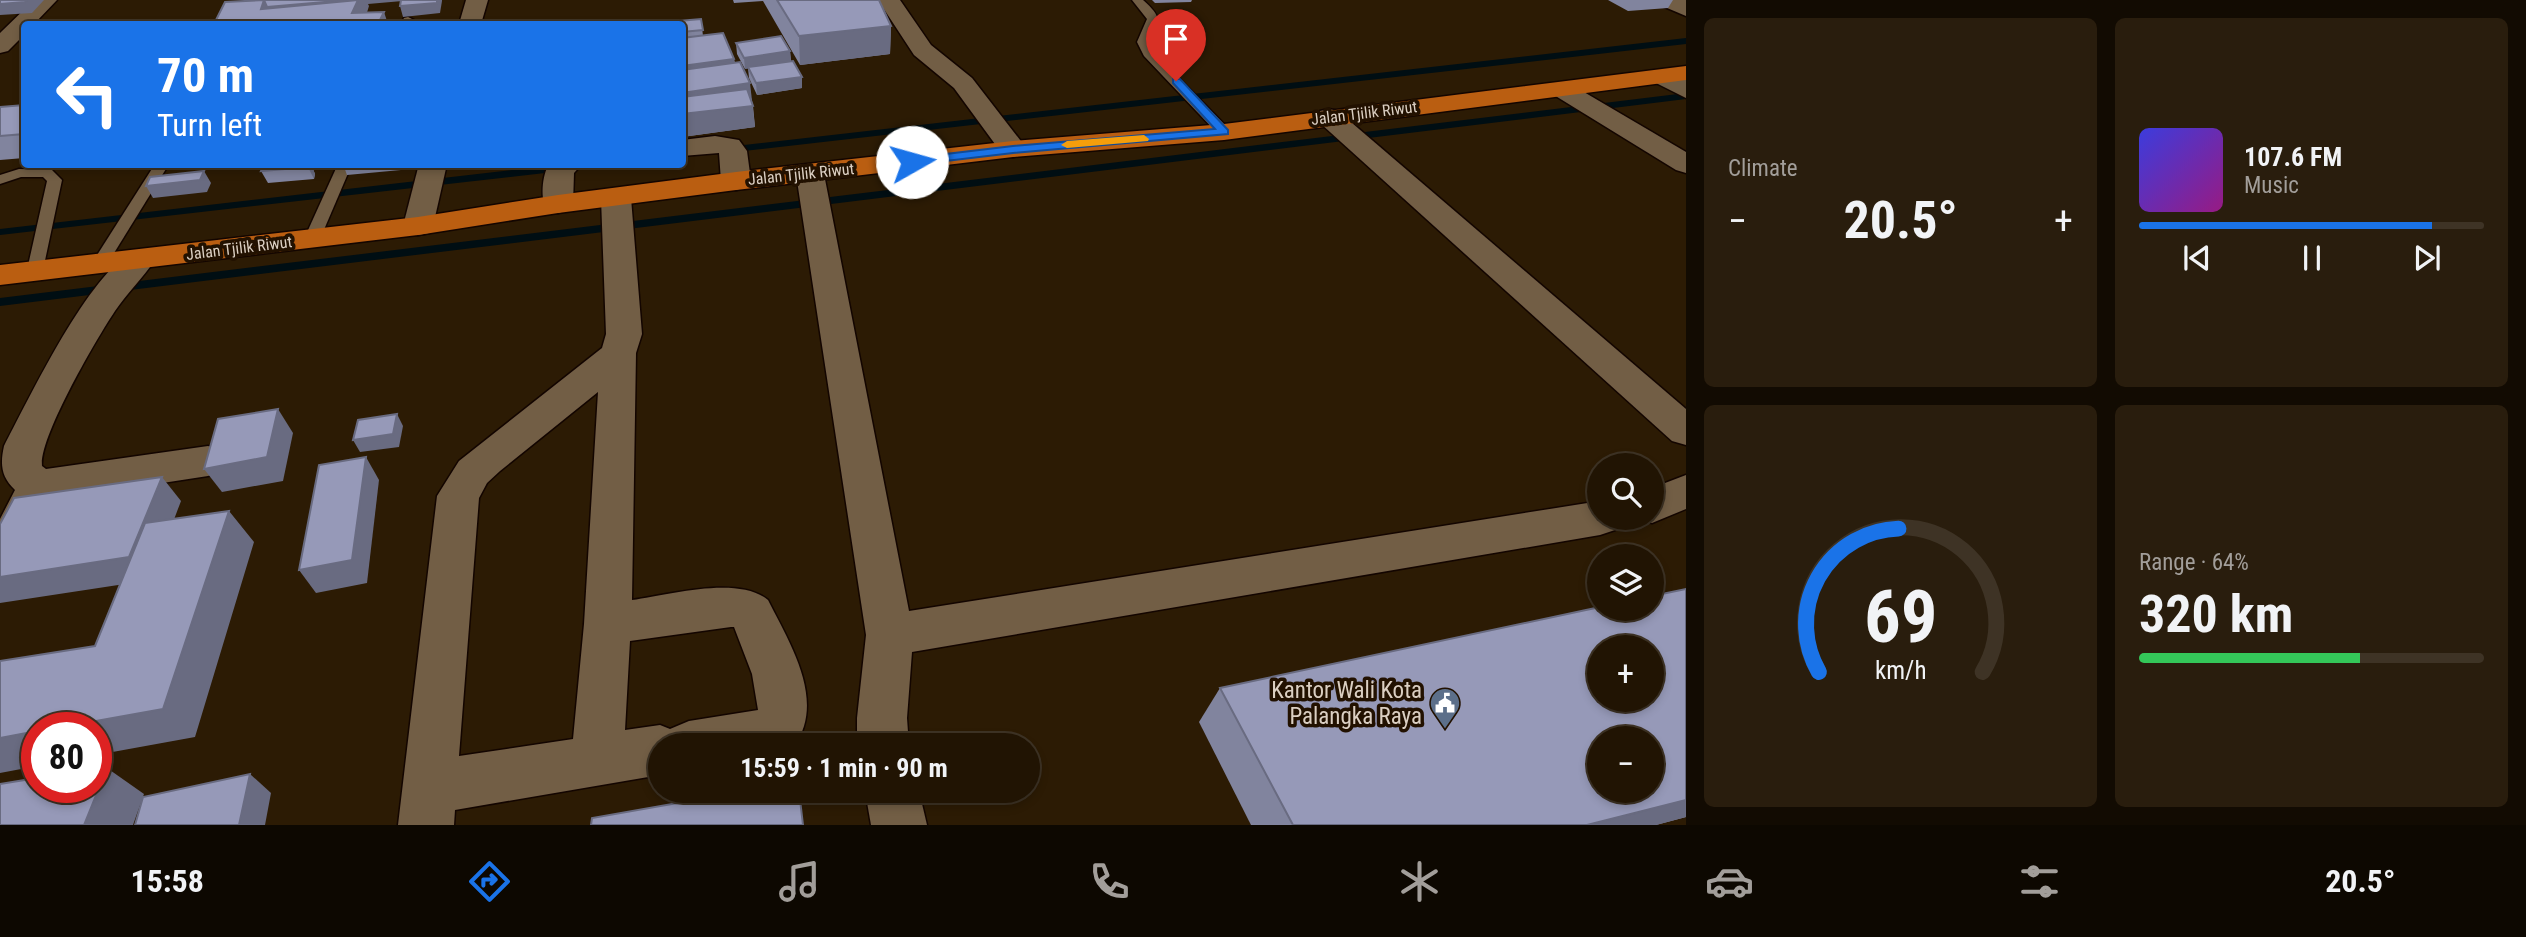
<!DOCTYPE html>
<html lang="en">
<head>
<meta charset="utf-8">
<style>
  :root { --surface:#211403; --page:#291d0d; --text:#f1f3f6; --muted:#a29e9a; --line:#3e3325; --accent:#1a73e8 }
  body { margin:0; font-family:"Roboto Condensed",sans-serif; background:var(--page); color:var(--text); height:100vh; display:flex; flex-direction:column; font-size:26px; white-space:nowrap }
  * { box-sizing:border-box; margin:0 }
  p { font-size:23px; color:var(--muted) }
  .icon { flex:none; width:38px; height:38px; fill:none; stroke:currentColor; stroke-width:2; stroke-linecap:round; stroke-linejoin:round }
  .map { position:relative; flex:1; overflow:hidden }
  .sheet { display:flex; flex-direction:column; gap:18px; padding:18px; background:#120b02; width:840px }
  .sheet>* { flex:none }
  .guide { position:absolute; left:21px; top:21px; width:665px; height:147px; border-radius:7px; box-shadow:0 4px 10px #0003,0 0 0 2px var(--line); background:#1a73e8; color:#fff; overflow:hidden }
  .tools { position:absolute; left:1587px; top:453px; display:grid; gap:14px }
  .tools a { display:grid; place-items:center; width:77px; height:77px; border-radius:50%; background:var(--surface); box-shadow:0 4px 10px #0003,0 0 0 2px var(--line); font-size:35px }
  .speed { position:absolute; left:21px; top:712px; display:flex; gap:14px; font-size:35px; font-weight:700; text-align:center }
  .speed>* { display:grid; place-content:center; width:91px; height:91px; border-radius:50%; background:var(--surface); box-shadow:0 4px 10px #0003,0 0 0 2px var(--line); line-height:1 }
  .speed .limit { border:10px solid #d22; background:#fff; color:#111 }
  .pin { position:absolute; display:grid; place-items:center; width:60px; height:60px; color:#fff; margin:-72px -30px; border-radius:50% 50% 50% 0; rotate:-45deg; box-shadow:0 0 7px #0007 }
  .pin .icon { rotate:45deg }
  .me { position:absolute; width:77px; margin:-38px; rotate:83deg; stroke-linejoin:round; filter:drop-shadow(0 0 5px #0008) }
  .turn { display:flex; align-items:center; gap:24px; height:147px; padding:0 21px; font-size:32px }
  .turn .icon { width:91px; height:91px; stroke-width:2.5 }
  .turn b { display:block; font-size:49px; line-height:60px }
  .big { font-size:52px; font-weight:700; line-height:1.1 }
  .sheet .card { flex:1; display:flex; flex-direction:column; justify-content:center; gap:10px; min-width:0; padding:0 24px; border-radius:10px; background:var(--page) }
  .sheet .dial { align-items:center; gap:0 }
  .dial svg { height:182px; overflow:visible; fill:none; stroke:var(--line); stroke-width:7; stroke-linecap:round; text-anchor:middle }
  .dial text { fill:var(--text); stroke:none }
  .song { display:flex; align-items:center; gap:21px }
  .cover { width:84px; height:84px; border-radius:10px; background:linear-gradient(135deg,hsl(240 70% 55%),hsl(310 70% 35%)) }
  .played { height:7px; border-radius:4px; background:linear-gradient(90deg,var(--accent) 85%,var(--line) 85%) }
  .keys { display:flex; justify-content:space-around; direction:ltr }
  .heat { display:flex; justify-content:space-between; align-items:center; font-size:38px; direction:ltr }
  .charge { height:10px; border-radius:5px; background:linear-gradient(90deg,#34c759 64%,var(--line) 0) }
  .sheet .tiles { flex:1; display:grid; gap:18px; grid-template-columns:repeat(2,1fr) }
  .trip { position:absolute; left:648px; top:733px; width:392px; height:70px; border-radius:35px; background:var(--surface); box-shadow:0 4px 10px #0003,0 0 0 2px var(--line); font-weight:700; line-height:70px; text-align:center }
  .tabs { display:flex; height:112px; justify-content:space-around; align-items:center; background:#0d0801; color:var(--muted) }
  .tabs .icon { width:49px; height:49px }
  .tabs .on { color:var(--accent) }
  .tabs b { font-size:32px; color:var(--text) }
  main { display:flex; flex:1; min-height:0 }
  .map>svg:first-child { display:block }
</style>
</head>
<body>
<main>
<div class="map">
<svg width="1686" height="825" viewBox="0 0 1686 825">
  <rect width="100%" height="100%" fill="#2c1b04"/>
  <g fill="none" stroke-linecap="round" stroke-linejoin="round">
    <g fill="#000e13" fill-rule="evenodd">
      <path d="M1686,38V44L726,153L721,150L726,147Z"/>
      <path d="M1686,93V99L0,306V298Z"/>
      <path d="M565,164H602L597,167L0,235V229Z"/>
    </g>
    <g stroke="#130500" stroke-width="3">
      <g id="service">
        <path d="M1132,0H1143C1162,17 1161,21 1149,42L1153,52L1229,129V135H1219L1144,56L1137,42L1147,19Z"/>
        <path d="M408,17L414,20L411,24H401L404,18Z"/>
        <path d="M155,164H169L106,266H94L92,263Z"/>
        <path d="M338,164H352L320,239L318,242H306L304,239Z"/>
        <path d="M19,169L52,170L62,180L43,270L35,275L27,270L47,181L43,177H21L0,184V175Z"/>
      </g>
    </g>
    <g stroke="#130500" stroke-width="3">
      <g id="minor">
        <path d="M34,0H57L34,24H24V35L8,51L0,53V33Z"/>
        <path d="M466,0H488L481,24H459Z"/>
        <path d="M878,0H900L931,45L972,78L1027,149L1023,155L1013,157L1003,155L954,88L914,55Z"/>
        <path d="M1657,0H1686V16L1660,5Z"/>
        <path d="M1663,70L1686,80V98L1654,82L1651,77L1654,72Z"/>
        <path d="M1563,82L1572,85L1686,152V173L1676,170L1554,95L1550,90L1554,85Z"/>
        <path d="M1329,109L1338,111L1686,409V445L1672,441L1320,123L1316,117L1320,111Z"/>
        <path d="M715,136L739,140L747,151L751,181L746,187L736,190L726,187L721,181L719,153L682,156V140Z"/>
        <path d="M419,164H447L433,226L429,233L418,235L407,233L403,226Z"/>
        <path d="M549,164H582L574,173L573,204L569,210L558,213L547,210C540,200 542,175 549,164Z"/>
        <path d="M810,165L820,168L824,174L909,611L1600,501V518H1621L1615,530L1600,535L912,652L907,718L909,746H857V718L866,635L796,174L800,168Z"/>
        <path d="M616,189L627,192L631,198L642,334L636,353L632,600C669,595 738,575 768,600C789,642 827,701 794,746H660V775L455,810L454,825H398L437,496L459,461L602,348L606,334L601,198L605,192ZM598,392L584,624L573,739L459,756L479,498L487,483L500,471ZM731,627H734L752,674L758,710L689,721L670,729L660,725L625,730L630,641Z"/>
        <path d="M139,250L150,253L155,260C143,278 127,293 115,311C97,338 39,437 42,466L46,469L208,446L222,450L228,461L222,472L208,476L52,500L16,575L0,581V519L15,490C1,477 0,464 4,446C27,403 93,262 139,250Z"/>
        <path d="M1686,475V509L1652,523L1638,518H1652V488Z"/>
        <path d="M865,791H919L927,825H871Z"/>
      </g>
    </g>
    <g stroke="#130500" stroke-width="3">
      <path id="trunk" d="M1686,66V80L1224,140L1013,157L736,190L558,213L418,235L0,285V265L418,217L558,195L736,172L1013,141L1224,124Z"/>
    </g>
    <use href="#service" fill="#725e45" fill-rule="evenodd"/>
    <use href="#minor" fill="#725e45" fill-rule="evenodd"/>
    <use href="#trunk" fill="#ba5e11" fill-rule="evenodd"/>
  </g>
  <g fill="#81849e">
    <path d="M733,0H879L891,26L890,54L800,65L763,1L734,3Z"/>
    <path d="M1152,0H1192L1191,2L1155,3Z"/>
    <path d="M1608,0H1673L1668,8L1628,11Z"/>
    <path d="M701,19L703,36L734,59L735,63L753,106L755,127L682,137V24Z"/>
    <path d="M736,43L790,51L791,61L802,77V88L757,95L749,78L748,68L745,69L737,54Z"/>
    <path d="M24,105V158L0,160V107Z"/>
    <path d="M287,164H311L315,174L314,179L268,183L261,171Z"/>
    <path d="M343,164H403L401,170L347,175Z"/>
    <path d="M1220,688L1686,817L1656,825H1251L1199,722Z"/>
  </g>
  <g fill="#696b81">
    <path d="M27,0H44L32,13L0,15V4Z"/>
    <path d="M261,0H414L368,4L369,6L365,19L251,24Z"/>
    <path d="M437,0H442V1L440,13L403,17L400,6Z"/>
    <path d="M384,12L388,24H378Z"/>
    <path d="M891,26L890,54L800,65L799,36Z"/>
    <path d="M790,51L791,62L745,69L744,58Z"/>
    <path d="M734,59L736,80L682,87V66Z"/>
    <path d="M802,77V88L757,95L756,83Z"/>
    <path d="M750,83L755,127L682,137V93Z"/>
    <path d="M309,164H311L315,174L314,179L308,167Z"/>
    <path d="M204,171L211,183L207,192L153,198L146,186Z"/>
    <path d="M278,409L293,433L283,481L222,492L204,469Z"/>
    <path d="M397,414L403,426L399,447L360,452L353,440Z"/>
    <path d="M366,457L379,480L367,583L316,593L299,570Z"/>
    <path d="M162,477L181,501L151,580L0,603V577Z"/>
    <path d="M229,511L254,542L195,737L96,755V728H57Z"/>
    <path d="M37,731V766L0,773V738Z"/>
    <path d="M107,768L144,794L133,825H84Z"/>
    <path d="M250,774L271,793L265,825H239Z"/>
    <path d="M1686,800V817L1656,825H1587Z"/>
  </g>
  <g fill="#9699b8" stroke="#696b81" stroke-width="2" fill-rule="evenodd">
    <path d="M0,0H27L25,2L0,4Z"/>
    <path d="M249,0H348L267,7L264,0L248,1Z"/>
    <path d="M264,0L261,9L358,0L352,13L384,12L378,24H214L225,2Z"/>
    <path d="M401,0H437V3L400,6Z"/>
    <path d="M777,0H879L891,26L799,36Z"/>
    <path d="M701,19L703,30L682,32V24H667V22Z"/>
    <path d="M723,33L734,59L682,66V38Z"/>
    <path d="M781,36L790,51L744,58L736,43Z"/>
    <path d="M793,61L802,77L756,83L748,67Z"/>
    <path d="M740,62L750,83L682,93V70Z"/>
    <path d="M747,89L753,106L682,114V97Z"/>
    <path d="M24,105V134L0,136V107Z"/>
    <path d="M287,164H309L308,167L261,171L263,167Z"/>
    <path d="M204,171L200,180L146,186L150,177Z"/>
    <path d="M278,409L267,457L204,469L218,419Z"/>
    <path d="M397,414L393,434L353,440L358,420Z"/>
    <path d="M366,457L352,560L299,570L319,465Z"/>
    <path d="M162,477L129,557L0,577V524L14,498Z"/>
    <path d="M229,511L163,709L57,728H37V731L0,738V661L95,646L145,523Z"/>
    <path d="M1686,589V800L1587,825H1293L1220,688L1600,607V609H1652V596ZM1600,648H1652V700H1600ZM1600,738H1652V791H1600Z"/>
    <path d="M107,768L84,825H0V784L37,778V788H96V770Z"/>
    <path d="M250,774L239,825H135L143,797Z"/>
    <path d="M746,791H799L803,825H591L592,818Z"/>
  </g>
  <path fill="#1a73e8" stroke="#114b97" stroke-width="2" d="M1173,79H1180L1228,130V134L1013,153L912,165L906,162L912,158L1013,146L1215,129L1173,83Z"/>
  <path fill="#f59e0b" d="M1144,135L1149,139L1148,141L1067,148L1061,145L1067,141Z"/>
  <defs>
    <g id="civic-pin" transform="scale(1.575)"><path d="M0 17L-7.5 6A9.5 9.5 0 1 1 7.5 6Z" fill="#5c6f8a" stroke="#210"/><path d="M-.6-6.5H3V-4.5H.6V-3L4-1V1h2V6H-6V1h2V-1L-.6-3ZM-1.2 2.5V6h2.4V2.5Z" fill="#fff"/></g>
  </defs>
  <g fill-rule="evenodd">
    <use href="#civic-pin" x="1445" y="703"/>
  </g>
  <g text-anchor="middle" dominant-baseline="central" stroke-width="7" stroke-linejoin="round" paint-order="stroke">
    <g font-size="16" fill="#dbcfc2" stroke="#210">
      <text transform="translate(1364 113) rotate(-7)">Jalan Tjilik Riwut</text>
      <text transform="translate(801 174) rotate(-6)">Jalan Tjilik Riwut</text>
      <text transform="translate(239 248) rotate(-7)">Jalan Tjilik Riwut</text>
    </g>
    <g font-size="23" fill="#dbcfc2" stroke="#210" text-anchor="end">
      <text x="1422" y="690">Kantor Wali Kota<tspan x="1422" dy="26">Palangka Raya</tspan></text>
    </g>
  </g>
</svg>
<div class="tools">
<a><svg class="icon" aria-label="search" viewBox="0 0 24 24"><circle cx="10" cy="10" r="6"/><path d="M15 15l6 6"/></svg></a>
<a><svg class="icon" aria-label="layers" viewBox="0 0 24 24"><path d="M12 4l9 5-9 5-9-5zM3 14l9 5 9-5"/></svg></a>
<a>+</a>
<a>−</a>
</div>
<div class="speed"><div class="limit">80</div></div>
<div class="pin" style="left:1176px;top:81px;background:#d93025"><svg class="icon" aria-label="arrive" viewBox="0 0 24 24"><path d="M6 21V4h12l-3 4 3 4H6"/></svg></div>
<svg class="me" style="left:912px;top:162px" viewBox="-20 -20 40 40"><circle r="19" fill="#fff"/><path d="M0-13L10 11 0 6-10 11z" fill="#1a73e8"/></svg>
<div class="trip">15:59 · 1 min · 90 m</div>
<div class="guide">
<div class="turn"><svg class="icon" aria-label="left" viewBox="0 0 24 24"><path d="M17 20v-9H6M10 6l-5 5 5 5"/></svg><div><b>70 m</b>Turn left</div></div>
</div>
</div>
<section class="sheet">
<div class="tiles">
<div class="card"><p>Climate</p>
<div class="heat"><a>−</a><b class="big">20.5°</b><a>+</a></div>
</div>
<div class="card">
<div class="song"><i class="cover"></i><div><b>107.6 FM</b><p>Music</p></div></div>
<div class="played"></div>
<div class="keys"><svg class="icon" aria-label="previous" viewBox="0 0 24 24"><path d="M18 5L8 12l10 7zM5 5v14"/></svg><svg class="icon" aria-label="pause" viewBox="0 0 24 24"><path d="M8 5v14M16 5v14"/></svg><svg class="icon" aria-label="next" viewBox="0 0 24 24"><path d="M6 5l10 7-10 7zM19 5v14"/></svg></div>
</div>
<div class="card dial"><svg viewBox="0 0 100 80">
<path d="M14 69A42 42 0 1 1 86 69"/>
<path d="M14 69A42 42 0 0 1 49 6" stroke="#1a73e8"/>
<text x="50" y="56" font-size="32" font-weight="700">69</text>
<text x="50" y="72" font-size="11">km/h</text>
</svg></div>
<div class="card"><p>Range · 64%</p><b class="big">320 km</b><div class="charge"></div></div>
</div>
</section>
</main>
<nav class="tabs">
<b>15:58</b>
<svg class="icon on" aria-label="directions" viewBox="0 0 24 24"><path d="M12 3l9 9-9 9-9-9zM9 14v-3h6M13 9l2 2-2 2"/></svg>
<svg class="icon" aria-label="music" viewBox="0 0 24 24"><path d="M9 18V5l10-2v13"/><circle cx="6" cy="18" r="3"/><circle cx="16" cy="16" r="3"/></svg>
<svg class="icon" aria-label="phone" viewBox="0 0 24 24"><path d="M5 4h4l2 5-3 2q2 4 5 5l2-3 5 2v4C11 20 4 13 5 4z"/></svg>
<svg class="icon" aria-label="climate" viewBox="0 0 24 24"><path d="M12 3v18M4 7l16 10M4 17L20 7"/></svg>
<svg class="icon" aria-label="car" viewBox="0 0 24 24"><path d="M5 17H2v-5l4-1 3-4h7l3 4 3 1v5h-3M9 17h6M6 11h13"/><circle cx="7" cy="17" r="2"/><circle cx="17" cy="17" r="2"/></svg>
<svg class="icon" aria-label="filters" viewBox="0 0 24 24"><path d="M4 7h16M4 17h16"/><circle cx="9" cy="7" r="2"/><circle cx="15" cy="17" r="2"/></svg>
<b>20.5°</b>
</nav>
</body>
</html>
